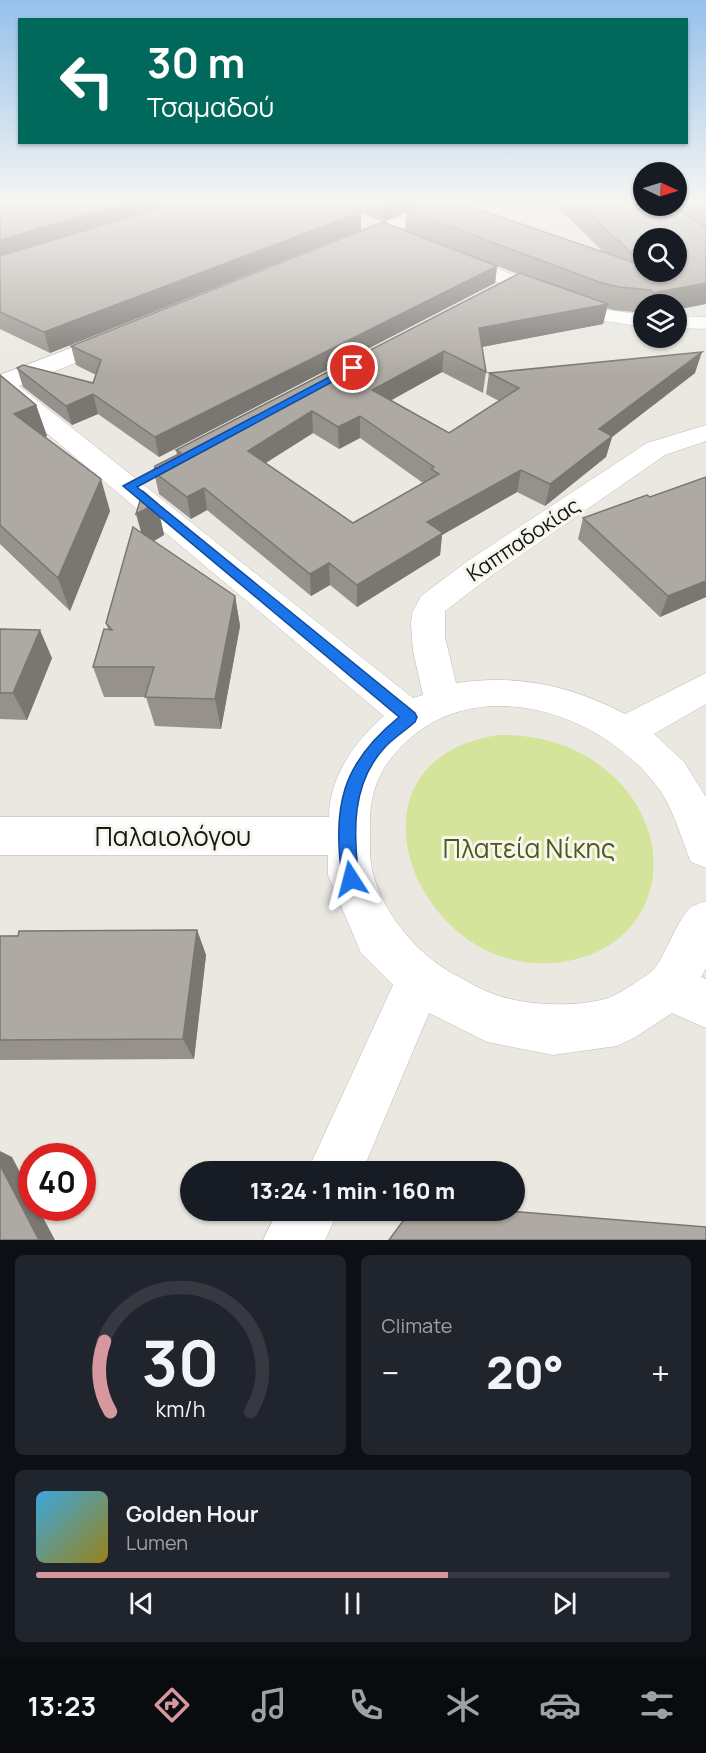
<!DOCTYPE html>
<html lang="en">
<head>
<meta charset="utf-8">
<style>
  :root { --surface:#171b24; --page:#20242c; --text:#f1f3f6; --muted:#9ea1a6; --line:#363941; --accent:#d7979e }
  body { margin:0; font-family:Manrope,sans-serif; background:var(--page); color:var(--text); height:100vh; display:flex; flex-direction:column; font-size:22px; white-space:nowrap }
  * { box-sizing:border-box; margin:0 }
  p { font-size:20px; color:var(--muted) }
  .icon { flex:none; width:33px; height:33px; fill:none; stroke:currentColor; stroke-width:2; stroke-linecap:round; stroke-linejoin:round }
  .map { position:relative; height:1240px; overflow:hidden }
  .drawer { display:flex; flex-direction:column; gap:15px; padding:15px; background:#0d0f14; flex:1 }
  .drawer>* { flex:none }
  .hud { position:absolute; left:18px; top:18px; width:670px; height:126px; border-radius:0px; box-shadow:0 2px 4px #0004; background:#00695c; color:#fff; overflow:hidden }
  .needle { width:39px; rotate:94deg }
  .controls { position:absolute; left:633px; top:162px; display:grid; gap:12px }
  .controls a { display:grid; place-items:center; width:54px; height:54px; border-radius:50%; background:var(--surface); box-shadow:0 2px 4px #0004; font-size:30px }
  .speed { position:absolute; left:18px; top:1143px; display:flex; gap:12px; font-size:30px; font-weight:700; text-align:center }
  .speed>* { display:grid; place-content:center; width:78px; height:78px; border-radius:50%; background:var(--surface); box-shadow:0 2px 4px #0004; line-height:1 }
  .speed .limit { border:9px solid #d22; background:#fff; color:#111 }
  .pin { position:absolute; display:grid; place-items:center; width:51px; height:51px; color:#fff; margin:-26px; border:3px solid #fff; border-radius:50%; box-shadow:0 2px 6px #0007 }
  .me { position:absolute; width:66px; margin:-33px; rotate:351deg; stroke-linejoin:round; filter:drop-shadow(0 0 4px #0008) }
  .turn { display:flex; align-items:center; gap:21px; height:126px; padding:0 30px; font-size:27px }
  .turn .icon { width:78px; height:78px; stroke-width:2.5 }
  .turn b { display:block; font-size:42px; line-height:51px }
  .big { font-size:45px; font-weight:800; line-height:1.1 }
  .drawer .tile { flex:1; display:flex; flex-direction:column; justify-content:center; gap:9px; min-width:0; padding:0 21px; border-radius:9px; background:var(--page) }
  .drawer .dial { align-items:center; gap:0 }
  .dial svg { height:156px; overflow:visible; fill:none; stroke:var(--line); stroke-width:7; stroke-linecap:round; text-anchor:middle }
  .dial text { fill:var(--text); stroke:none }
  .song { display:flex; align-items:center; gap:18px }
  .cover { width:72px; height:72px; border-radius:9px; background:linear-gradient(135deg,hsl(200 70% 55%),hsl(50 70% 35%)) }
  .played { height:6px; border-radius:3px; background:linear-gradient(90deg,var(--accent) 65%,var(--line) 65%) }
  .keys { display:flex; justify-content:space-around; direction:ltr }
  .heat { display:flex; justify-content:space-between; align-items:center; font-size:33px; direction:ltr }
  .drawer .tiles { flex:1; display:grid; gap:15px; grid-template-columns:1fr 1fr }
  .tile:last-child { grid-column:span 2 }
  .trip { position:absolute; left:180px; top:1161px; width:345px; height:60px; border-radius:30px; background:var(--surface); box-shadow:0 2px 4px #0004; font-weight:800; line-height:60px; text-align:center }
  .tab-bar { display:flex; height:96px; justify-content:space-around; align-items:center; background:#090b0e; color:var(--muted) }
  .tab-bar .icon { width:42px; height:42px }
  .tab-bar .active { color:var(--accent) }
  .tab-bar b { font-size:27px; color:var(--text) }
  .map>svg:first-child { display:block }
</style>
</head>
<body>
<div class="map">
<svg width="706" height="1240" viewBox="0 0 706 1240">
  <rect width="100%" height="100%" fill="#eae8e1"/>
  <path fill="#d4e49a" d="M498,735C543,734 585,748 617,780C680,843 660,944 568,961C421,989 326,761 498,735Z"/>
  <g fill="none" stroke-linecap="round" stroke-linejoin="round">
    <g stroke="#bcbbb3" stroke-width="1">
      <g id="minor">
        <path d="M439,201H462L460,205L356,246H344L341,242L344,238Z"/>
        <path d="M454,252L602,309L644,315V327L591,319L447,262L445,258L447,254Z"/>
        <path d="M676,316L706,317V329L676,328Z"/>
        <path d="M113,332L121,334L124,339L121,344L19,386L413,698L423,695L413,651L411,624L412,613L421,596L469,560L647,443L706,425V441L665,455L491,576L445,611V637L456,683C517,674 570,685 625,714L706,673V704L654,734L684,762L706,797V868L691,862C681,838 675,814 661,792C608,715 482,671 407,741C379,767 369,792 370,829C370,860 369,869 382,898C397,929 426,960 457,976C468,981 479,989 491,993C523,1006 576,1008 608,998C618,995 650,974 656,967C668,949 675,925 689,909C693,905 701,903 706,901V968L701,977L706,979V1028L672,1013L634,1038L617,1046L553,1055L487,1042L429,1013L362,1172H307L393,985L361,953L328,875V855H0V817H329C329,777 355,741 384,716L0,394V375Z"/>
        <path d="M278,1210H339L325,1240H263Z"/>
      </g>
    </g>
    <use href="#minor" fill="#fff" fill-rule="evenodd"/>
  </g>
  <g fill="#96918c" fill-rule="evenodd">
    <path d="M0,201H417V205L603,252L552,201H644V206H676V201H706V304H644V313L613,310L607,308L603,324L482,347L486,372L483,393L442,372L391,400L449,433L499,401L486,394L489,373H695L612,437L606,457L545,506L517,492L442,535L440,555L357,607L330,585L311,596L207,510L191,519L159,494L154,472L177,455L176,450L518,274L497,266L495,283L159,457L98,414L72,425L23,387L17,368L93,383L96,375L76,365L71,346L405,230L406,212L383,222L361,213V230L50,353L0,329ZM644,238L676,272H644ZM313,433L339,449L360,438L423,483L353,523L265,463Z"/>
    <path d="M0,375L36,405L47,436L45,437L110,511L70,611L0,544Z"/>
    <path d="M650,497L706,597L660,617L578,539L583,518Z"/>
    <path d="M157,503L164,535L154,541L235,596L240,626L221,729L155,726L146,697H104L93,667L108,629L106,623L141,532Z"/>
    <path d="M0,629L52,658L27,720L0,719Z"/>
    <path d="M197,930L206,955L194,1059L0,1060V936Z"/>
  </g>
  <g fill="#7a7672">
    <path d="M131,201H192L0,261V240Z"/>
    <path d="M391,201H417V208L406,210V212L383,222V204Z"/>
    <path d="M361,212V230L50,353L44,332Z"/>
    <path d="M497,266L495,283L159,457L155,437Z"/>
    <path d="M706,283V304L676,310V304H649L653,293Z"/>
    <path d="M608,304L603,324L476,348L479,328Z"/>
    <path d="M444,351L442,372L372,411V390Z"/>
    <path d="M702,352L695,373L612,437L606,457L545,506L550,484L599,429Z"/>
    <path d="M93,394L98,414L72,425L66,406Z"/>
    <path d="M36,405L47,436L26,446L14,414Z"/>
    <path d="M312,411L313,433L250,473L248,451Z"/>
    <path d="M360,416V438L339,449L338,427Z"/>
    <path d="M521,470L517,492L442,535L440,555L357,607V585L427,522Z"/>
    <path d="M101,479L110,511L70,611L58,578Z"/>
    <path d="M204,488L207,510L191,519L187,497Z"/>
    <path d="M157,503L164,535L145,546L136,514Z"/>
    <path d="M329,563L330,585L311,596L310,574Z"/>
    <path d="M706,581V597L660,617L668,596Z"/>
    <path d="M235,596L240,626L221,729L215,699Z"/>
    <path d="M40,630L52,658L27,720L13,693Z"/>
    <path d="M197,930L206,955L194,1059L183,1039Z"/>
    <path d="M0,1151L12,1157L32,1195V1208H38L55,1240H39L0,1165Z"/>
  </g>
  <g fill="#afa9a3" stroke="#7a7672" stroke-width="1.5" fill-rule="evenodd">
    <path d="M0,201H131L0,240Z"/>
    <path d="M183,201H332L361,212L44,332L0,312V256Z"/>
    <path d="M376,201H391L383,204Z"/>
    <path d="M428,201H454L644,266V272H676V238H644V265L576,201H644V206H673L706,227V283L653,293L651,290L619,287L599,282L406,210Z"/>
    <path d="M695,201H706V208Z"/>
    <path d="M383,222L497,266L155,437L93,394L66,406L17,368L23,365L93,383L101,360L71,346Z"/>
    <path d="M520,273L608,304L479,328L486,372L444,351L372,390L449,433L519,388L489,373L702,352L599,429L612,436L550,484L521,470L427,522L443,533L357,585L329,563L310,574L204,488L187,497L154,472L155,466L181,453L176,450ZM312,411L338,427L360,416L434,467L431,469L439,474L353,523L248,451Z"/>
    <path d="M0,375L36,405L14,414L101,479L58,578L0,525Z"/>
    <path d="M706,477V581L668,596L583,518L647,495L650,497Z"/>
    <path d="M143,491L157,503L136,514Z"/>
    <path d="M133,527L235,596L215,699L145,697L154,667H93L104,629L112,630L106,623Z"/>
    <path d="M0,629L40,630L13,693H0Z"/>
    <path d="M197,930L183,1039L0,1040V936H18L19,931Z"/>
    <path d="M0,1165L39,1240H0Z"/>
    <path d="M411,1210H496L706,1227V1240H389Z"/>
  </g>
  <linearGradient id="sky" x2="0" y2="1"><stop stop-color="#96c0ec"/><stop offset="0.54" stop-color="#f6f5f2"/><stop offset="1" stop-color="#f6f5f2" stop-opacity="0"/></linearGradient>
  <rect width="706" height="374" fill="url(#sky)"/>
  <path fill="#1a73e8" stroke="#114b97" stroke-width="1.5" d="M350,366L358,368L137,487L415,713L417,717L415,722C406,730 395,737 386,746C351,783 353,832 359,879L357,885L351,888L344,885L342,879C333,807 340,765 399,717L123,486Z"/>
  <g text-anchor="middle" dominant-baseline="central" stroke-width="6" stroke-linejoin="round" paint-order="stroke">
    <g font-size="21" fill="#161613" stroke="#f7f6ee">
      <text transform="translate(523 539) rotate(-34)">Καππαδοκίας</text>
    </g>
    <g font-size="26" fill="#161613" stroke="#f7f6ee">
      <text x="173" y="836">Παλαιολόγου</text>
    </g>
    <g font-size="26" fill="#4e5915" stroke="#f7f6ee">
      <text x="529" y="848">Πλατεία Νίκης</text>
    </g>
  </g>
</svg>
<div class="controls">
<a><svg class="needle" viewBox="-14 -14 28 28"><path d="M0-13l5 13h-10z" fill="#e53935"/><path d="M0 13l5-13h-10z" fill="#9ea1a6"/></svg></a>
<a><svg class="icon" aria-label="search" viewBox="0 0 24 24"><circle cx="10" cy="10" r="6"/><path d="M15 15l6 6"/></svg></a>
<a><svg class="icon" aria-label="layers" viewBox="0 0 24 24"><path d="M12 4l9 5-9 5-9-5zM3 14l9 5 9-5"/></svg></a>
</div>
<div class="speed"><div class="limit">40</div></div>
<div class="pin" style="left:353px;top:368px;background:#d93025"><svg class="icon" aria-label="arrive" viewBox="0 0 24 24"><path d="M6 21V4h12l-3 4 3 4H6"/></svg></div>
<svg class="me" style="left:351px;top:879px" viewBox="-20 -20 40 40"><path d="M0-17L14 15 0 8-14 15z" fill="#1a73e8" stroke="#fff" stroke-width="4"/></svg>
<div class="trip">13:24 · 1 min · 160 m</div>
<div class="hud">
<div class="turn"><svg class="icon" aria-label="left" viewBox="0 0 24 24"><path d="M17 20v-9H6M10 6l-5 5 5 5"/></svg><div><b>30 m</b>Τσαμαδού</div></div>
</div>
</div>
<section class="drawer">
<div class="tiles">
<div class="tile dial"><svg viewBox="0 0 100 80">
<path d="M14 69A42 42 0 1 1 86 69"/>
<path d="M14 69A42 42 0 0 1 11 33" stroke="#d7979e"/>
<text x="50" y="56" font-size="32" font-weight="700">30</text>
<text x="50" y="72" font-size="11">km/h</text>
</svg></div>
<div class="tile"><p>Climate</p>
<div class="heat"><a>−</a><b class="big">20°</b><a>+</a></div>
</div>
<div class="tile">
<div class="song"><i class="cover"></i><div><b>Golden Hour</b><p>Lumen</p></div></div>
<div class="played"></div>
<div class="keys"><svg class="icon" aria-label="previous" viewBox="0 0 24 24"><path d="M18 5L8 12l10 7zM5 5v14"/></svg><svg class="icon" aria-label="pause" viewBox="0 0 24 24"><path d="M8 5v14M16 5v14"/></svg><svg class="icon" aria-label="next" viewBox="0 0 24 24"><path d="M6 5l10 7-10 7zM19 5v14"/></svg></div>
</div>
</div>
</section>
<nav class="tab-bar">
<b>13:23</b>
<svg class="icon active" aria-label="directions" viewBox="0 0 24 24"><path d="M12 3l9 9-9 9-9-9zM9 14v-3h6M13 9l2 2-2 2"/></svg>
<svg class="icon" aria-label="music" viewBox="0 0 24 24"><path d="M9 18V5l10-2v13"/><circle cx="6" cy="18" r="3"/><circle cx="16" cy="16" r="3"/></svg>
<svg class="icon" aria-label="phone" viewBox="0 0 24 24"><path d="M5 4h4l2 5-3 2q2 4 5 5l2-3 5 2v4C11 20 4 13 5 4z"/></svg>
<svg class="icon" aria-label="climate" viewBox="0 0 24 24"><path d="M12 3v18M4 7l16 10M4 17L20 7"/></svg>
<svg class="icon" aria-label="car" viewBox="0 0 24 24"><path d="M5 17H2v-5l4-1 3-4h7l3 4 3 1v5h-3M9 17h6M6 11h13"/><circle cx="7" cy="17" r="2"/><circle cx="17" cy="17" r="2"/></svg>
<svg class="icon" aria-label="filters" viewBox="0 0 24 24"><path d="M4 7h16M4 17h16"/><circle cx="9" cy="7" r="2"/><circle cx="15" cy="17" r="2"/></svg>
</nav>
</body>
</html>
